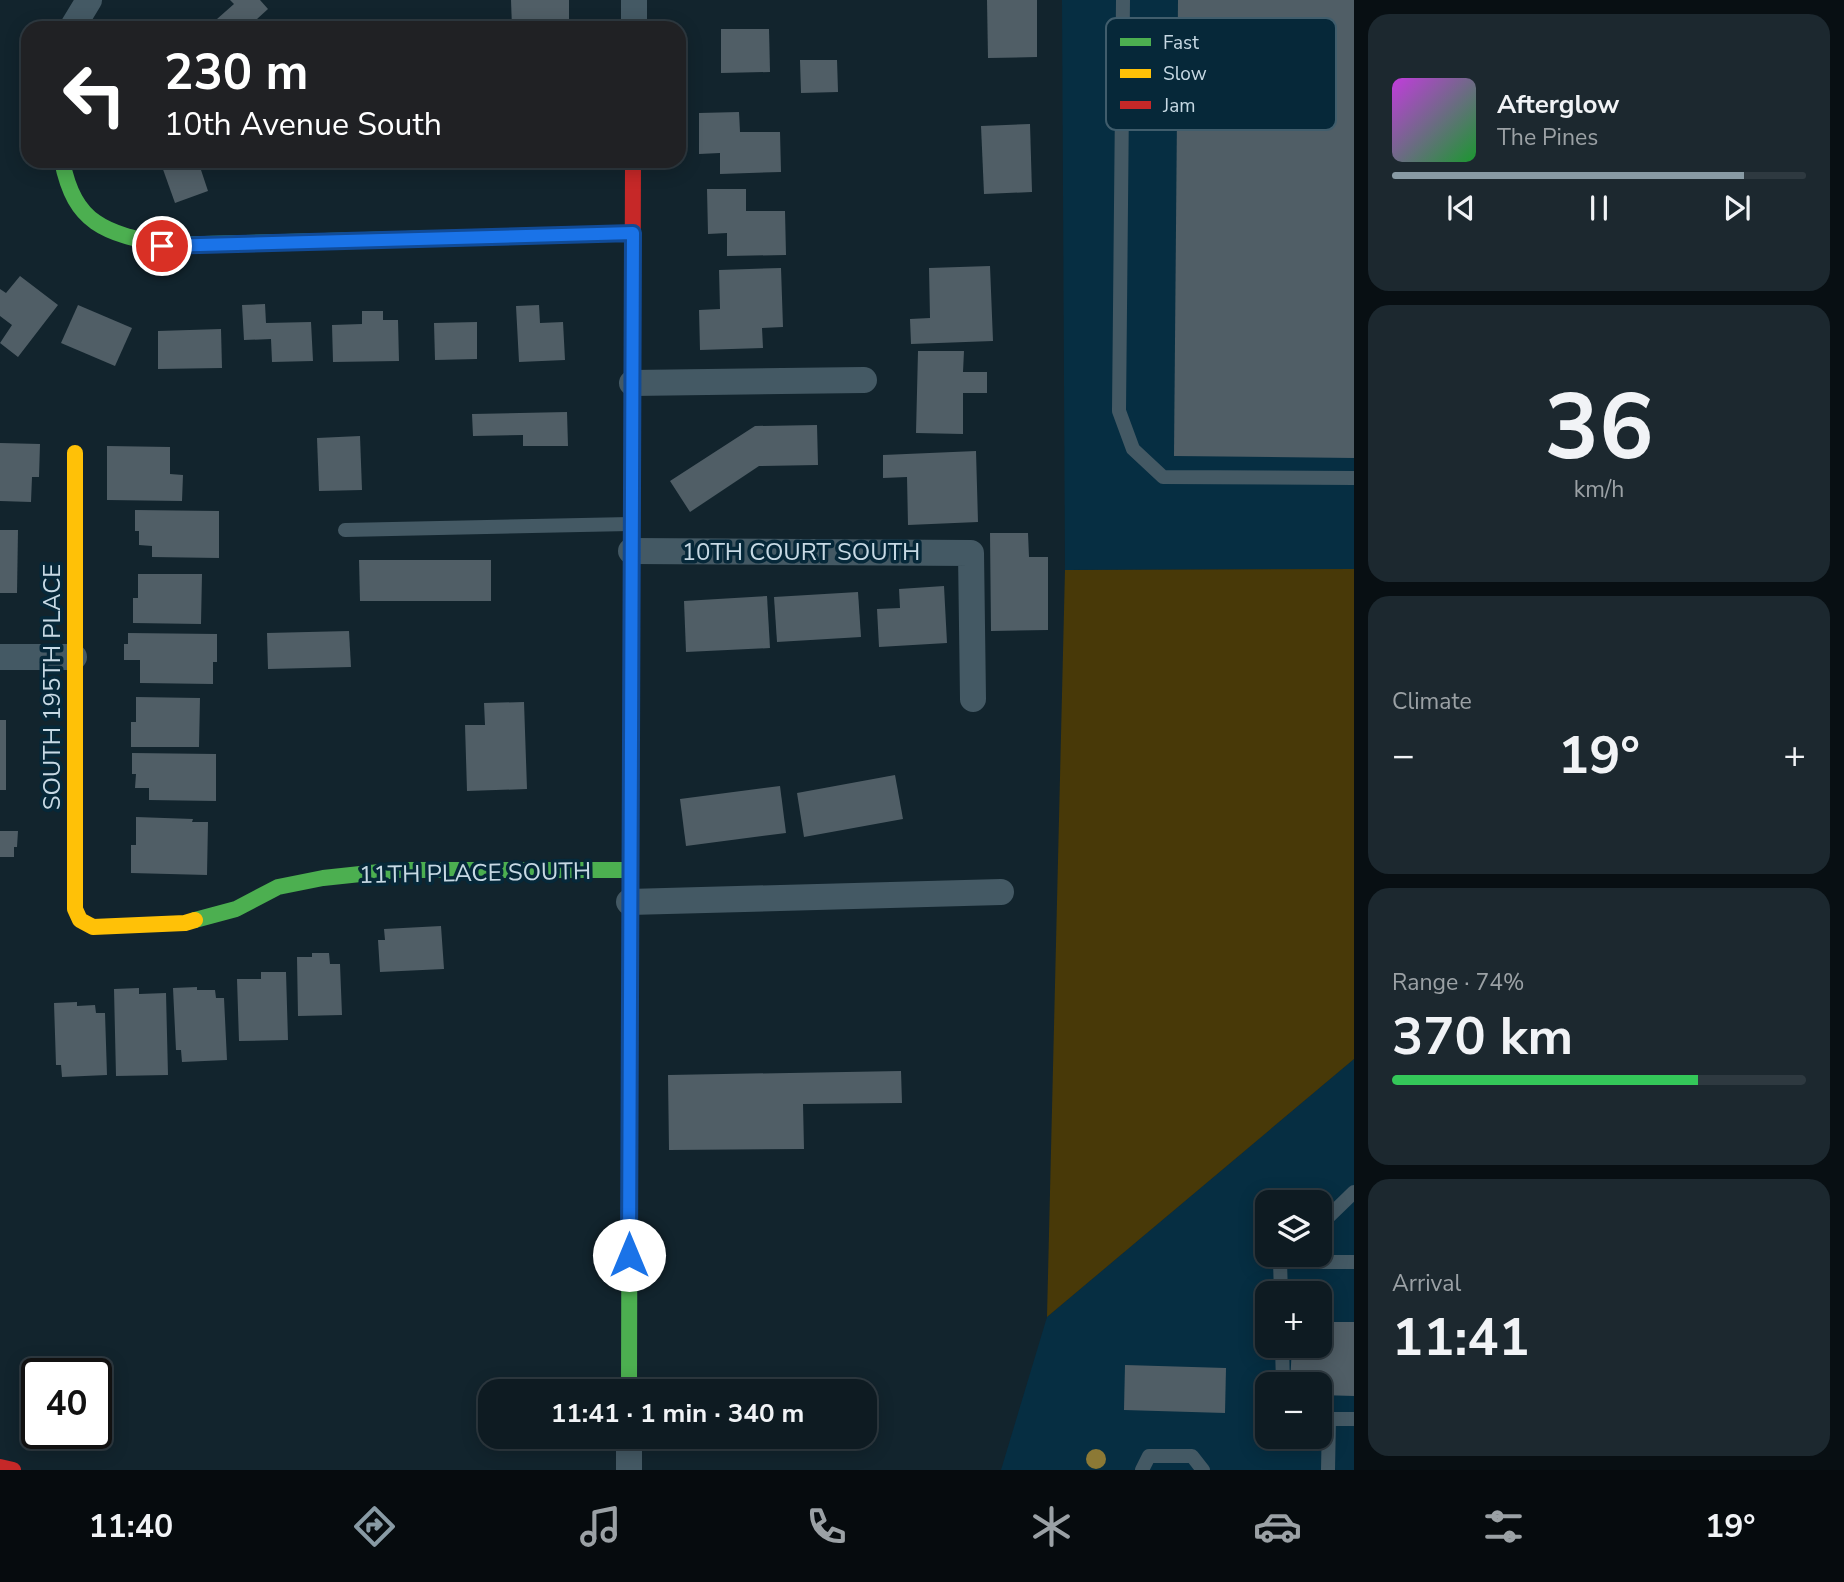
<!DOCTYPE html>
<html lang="en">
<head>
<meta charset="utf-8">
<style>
  :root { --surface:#0e1b22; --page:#1c282f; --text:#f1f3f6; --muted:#9ba1a5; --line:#2e3940; --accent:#889aa4 }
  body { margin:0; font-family:"Nunito Sans",sans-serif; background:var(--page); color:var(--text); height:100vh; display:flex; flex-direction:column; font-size:26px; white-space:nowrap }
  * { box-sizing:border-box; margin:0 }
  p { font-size:23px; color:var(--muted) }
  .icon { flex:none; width:38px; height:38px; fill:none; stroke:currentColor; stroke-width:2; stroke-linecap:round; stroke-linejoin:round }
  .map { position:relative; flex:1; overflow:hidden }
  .sheet { display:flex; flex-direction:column; gap:14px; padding:14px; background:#080f13; width:490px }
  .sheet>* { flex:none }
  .banner { position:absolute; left:21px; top:21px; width:665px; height:147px; border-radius:21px; box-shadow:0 4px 18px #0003,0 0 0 2px var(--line); background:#202124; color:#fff; overflow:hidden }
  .buttons { position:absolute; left:1255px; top:1190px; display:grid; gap:14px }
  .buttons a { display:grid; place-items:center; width:77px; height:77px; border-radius:14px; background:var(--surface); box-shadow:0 4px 18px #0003,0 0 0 2px var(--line); font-size:35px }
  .speed { position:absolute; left:21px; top:1358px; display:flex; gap:14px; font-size:35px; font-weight:700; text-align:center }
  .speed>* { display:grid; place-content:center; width:91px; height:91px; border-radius:50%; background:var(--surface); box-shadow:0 4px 18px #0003,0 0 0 2px var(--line); line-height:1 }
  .speed .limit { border:4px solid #111; border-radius:10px; background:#fff; color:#111 }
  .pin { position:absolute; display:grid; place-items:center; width:60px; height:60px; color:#fff; margin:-30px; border:4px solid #fff; border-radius:50%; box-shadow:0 2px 7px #0007 }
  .me { position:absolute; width:77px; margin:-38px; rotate:0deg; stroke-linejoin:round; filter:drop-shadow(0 0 5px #0008) }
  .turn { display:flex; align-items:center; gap:24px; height:147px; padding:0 28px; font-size:32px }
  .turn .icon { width:91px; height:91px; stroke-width:2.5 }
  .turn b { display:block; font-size:49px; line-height:60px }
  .big { font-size:52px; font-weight:700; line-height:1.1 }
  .sheet .widget { flex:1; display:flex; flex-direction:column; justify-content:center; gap:10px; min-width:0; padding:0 24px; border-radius:21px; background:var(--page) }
  .sheet .dial { align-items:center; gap:0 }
  .dial b { font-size:91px; line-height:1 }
  .song { display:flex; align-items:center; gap:21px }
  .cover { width:84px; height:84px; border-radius:10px; background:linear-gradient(135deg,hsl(290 70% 55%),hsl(130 70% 35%)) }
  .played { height:7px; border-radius:4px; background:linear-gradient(90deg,var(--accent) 85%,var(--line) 85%) }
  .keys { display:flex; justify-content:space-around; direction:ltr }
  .heat { display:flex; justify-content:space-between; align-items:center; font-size:38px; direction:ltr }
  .charge { height:10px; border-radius:5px; background:linear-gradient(90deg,#34c759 74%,var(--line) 0) }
  .trip { position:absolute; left:478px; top:1379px; width:399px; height:70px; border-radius:21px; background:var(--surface); box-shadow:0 4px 18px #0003,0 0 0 2px var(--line); font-weight:700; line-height:70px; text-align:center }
  .menu { display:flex; height:112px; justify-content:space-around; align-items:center; background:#060b0e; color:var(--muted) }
  .menu .icon { width:49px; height:49px }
  .menu .active { color:var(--accent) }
  .menu b { font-size:32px; color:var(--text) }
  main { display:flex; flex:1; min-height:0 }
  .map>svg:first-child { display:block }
</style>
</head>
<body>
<main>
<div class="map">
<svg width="1354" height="1470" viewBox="0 0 1354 1470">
  <rect width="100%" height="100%" fill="#12242d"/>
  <g fill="#062e42" fill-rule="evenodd">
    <path d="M1062,0H1354V569L1065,570Z"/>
    <path d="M1354,1059V1470H1001L1047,1317ZM1267,1202H1320V1255H1267ZM1267,1293H1320V1346H1267ZM1267,1384H1320V1437H1267Z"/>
  </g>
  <path fill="#483908" d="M1354,569V1059L1047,1317L1065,570Z"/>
  <g fill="#505e66">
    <path d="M230,0H260L268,9L247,28H225L217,19L234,4Z"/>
    <path d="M511,0H569V28H512Z"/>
    <path d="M987,0H1037V57L988,58Z"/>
    <path d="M1178,0H1354V458L1174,456Z"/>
    <path d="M721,29H769L770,72L721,73Z"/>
    <path d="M800,60H837L838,92L801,93Z"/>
    <path d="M739,112L740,132H780L781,172L720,174V153L699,154V113Z"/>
    <path d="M1030,124L1032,192L984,194L981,126Z"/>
    <path d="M160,161H198L208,191L175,203Z"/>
    <path d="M707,189H746V211H785L786,255L727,256V233L708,234Z"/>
    <path d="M990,266L993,341L911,344L910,319L930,318L929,268Z"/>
    <path d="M781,268L783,327L762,328L763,348L700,350L699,310L720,309L719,270Z"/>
    <path d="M20,276L58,305L18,357L0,343L12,325L0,316V289L6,293Z"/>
    <path d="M265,304L266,323L311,322L313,361L272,362L271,339L244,340L242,305Z"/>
    <path d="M78,305L132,328L115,366L61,343Z"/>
    <path d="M539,305L540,323L563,322L565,360L519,362L516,306Z"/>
    <path d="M362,311H383V320H398L399,361L333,362L332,325L362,324Z"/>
    <path d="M477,322V359L435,360L434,323Z"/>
    <path d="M221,329L222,368L158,369V331Z"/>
    <path d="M918,351H964L963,372H987V393H963V434L916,433Z"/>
    <path d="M567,412L568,446H523V435L473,436L472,414Z"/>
    <path d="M817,425L818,465L759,466L690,512L670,481L755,426Z"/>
    <path d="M360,436L362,490L319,491L317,438Z"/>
    <path d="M0,443L40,444L39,477H32L31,502L0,501Z"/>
    <path d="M107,446L170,447V474L183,475L182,501L107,500Z"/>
    <path d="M976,451L978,522L908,525L907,477L883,478V455Z"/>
    <path d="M135,510L219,511V558L152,557V546L139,545V531H135Z"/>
    <path d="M0,530H18L17,593H0Z"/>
    <path d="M990,533H1028L1029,557H1048V630L991,631Z"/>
    <path d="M359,560H491V601H360Z"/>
    <path d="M138,574H202L201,624L133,623V598H138Z"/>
    <path d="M944,586L947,643L879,647L877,609L900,608L899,589Z"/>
    <path d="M858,592L861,637L777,642L774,597Z"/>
    <path d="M767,596L770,648L686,652L684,601Z"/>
    <path d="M349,631L351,667L268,669L267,633Z"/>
    <path d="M128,633L217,634V662H213V684L140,683V660H124V644H128Z"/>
    <path d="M136,697L200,698L199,747H131V722H136Z"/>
    <path d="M524,702L527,789L467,791L465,725H485L484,703Z"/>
    <rect x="0" y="720" width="6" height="70"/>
    <path d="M132,753L216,754V801L149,800V788H135L136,774H132Z"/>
    <path d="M895,775L903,819L804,837L797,793Z"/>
    <path d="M780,786L786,833L686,846L680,799Z"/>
    <path d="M136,817L193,819L192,822H208L207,875L131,873V845H136Z"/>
    <path d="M0,831H18L17,847H14V857H0Z"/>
    <path d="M441,926L444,969L380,972L378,940H385L384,929Z"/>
    <path d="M312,953H329L330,964H340L342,1015L298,1016L297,957H312Z"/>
    <path d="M261,972H286L288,1040L239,1041L237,979H261Z"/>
    <path d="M197,987V990H215L216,998H224L227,1060L182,1062L181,1050H176L173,988Z"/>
    <path d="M139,988V994L166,993L168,1075L116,1076L114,989Z"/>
    <path d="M77,1002V1006L95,1005L96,1013H105L107,1075L62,1077L61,1065H56L54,1003Z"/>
    <path d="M901,1071L902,1103L803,1104L804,1149L669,1150L668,1075Z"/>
    <path d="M1320,1322H1354V1396L1320,1395V1384H1290L1292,1346H1320Z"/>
    <path d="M1125,1365L1226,1368L1225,1413L1124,1410Z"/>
  </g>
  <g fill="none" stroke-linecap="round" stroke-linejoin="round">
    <g stroke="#445964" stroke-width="14">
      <path d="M1123,0L1119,411L1133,449L1163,477L1354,478"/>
      <path d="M345,530L630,524"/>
      <path d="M1320,1225L1354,1192"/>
      <path d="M1281,1293L1280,1262H1354"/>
      <path d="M1282,1346L1283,1384"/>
      <path d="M1142,1470L1149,1456H1192L1203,1470"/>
      <path d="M1328,1470L1329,1419H1354"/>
    </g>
    <g stroke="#445964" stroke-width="26">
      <path d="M72,28L89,0"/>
      <path d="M634,28V0"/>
      <path d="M632,383L864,380"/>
      <path d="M631,551L971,553L973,699"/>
      <path d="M0,657H74"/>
      <path d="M629,902L1001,892"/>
      <path d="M629,1470V1437"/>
    </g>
    <g stroke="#4caf50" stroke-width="16">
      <path d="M62,161C75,225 105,232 162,245L445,238"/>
      <path d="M195,920L236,909L278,887L323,878L398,870H629"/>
      <path d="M629,1391L630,972"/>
    </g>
    <g stroke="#ffc107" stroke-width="16">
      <path d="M75,453V909L80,920L93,927L185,923L195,920"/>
      <path d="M630,972L632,494"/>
    </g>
    <g stroke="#c62828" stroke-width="16">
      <path d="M445,238L633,233"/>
      <path d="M632,494L633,161"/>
      <path d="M0,1467L13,1470"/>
    </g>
  </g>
  <circle fill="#8c7935" cx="1096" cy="1459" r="10"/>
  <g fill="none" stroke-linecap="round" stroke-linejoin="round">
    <g stroke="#114b97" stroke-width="18">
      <path id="route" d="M162,246L633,233L629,1255"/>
    </g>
    <use href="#route" stroke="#1a73e8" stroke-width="12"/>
  </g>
  <g text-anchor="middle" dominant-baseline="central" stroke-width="7" stroke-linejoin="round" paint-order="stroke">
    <g font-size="24" fill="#c7d9e4" stroke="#062839">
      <text x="801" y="552">10TH COURT SOUTH</text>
      <text transform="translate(52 687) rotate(-90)">SOUTH 195TH PLACE</text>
      <text transform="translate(475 873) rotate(-1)">11TH PLACE SOUTH</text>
    </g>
  </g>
  <rect x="1106" y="18" width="230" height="112" rx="10" fill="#062839" stroke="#405d6c" stroke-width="2"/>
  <rect x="1120" y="38" width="31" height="8" fill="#4caf50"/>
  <rect x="1120" y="69" width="31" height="9" fill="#ffc107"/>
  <rect x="1120" y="101" width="31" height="8" fill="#c62828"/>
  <g font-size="19" fill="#c7d9e4">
    <text x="1163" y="49">Fast</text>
    <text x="1163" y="80">Slow</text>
    <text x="1163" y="112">Jam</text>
  </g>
</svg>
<div class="buttons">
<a><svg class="icon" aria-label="layers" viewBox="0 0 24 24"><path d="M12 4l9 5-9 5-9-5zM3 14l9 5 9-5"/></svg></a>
<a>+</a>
<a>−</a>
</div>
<div class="speed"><div class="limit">40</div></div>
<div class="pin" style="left:162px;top:246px;background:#d93025"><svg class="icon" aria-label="arrive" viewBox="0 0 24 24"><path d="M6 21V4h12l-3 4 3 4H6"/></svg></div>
<svg class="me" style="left:629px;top:1255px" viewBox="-20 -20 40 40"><circle r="19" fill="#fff"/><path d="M0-13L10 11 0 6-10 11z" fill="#1a73e8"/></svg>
<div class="trip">11:41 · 1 min · 340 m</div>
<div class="banner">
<div class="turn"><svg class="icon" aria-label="left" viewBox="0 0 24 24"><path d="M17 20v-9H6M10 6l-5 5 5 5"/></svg><div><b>230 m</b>10th Avenue South</div></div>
</div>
</div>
<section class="sheet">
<div class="widget">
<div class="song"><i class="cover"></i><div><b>Afterglow</b><p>The Pines</p></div></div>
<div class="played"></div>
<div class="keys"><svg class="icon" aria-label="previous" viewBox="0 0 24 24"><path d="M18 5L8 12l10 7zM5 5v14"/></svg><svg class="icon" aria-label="pause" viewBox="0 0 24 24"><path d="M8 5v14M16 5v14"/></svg><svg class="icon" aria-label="next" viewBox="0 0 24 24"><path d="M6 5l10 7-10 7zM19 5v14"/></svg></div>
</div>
<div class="widget dial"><b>36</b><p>km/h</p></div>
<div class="widget"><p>Climate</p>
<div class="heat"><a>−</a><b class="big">19°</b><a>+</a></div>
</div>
<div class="widget"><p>Range · 74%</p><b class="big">370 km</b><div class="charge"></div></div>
<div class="widget"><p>Arrival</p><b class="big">11:41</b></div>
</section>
</main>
<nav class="menu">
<b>11:40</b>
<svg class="icon active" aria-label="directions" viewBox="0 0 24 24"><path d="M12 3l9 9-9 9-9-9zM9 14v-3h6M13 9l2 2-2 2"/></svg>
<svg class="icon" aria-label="music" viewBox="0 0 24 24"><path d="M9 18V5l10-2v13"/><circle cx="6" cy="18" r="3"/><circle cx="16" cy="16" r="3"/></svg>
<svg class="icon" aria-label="phone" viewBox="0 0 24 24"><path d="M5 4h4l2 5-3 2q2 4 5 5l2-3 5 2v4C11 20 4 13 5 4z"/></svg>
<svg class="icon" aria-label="climate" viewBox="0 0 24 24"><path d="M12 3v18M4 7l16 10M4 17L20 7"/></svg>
<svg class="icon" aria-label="car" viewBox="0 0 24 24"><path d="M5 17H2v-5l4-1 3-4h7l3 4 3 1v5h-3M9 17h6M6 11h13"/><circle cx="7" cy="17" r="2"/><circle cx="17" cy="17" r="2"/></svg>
<svg class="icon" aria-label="filters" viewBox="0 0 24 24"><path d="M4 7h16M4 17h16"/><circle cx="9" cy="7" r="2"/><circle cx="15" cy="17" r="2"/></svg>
<b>19°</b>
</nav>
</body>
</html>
